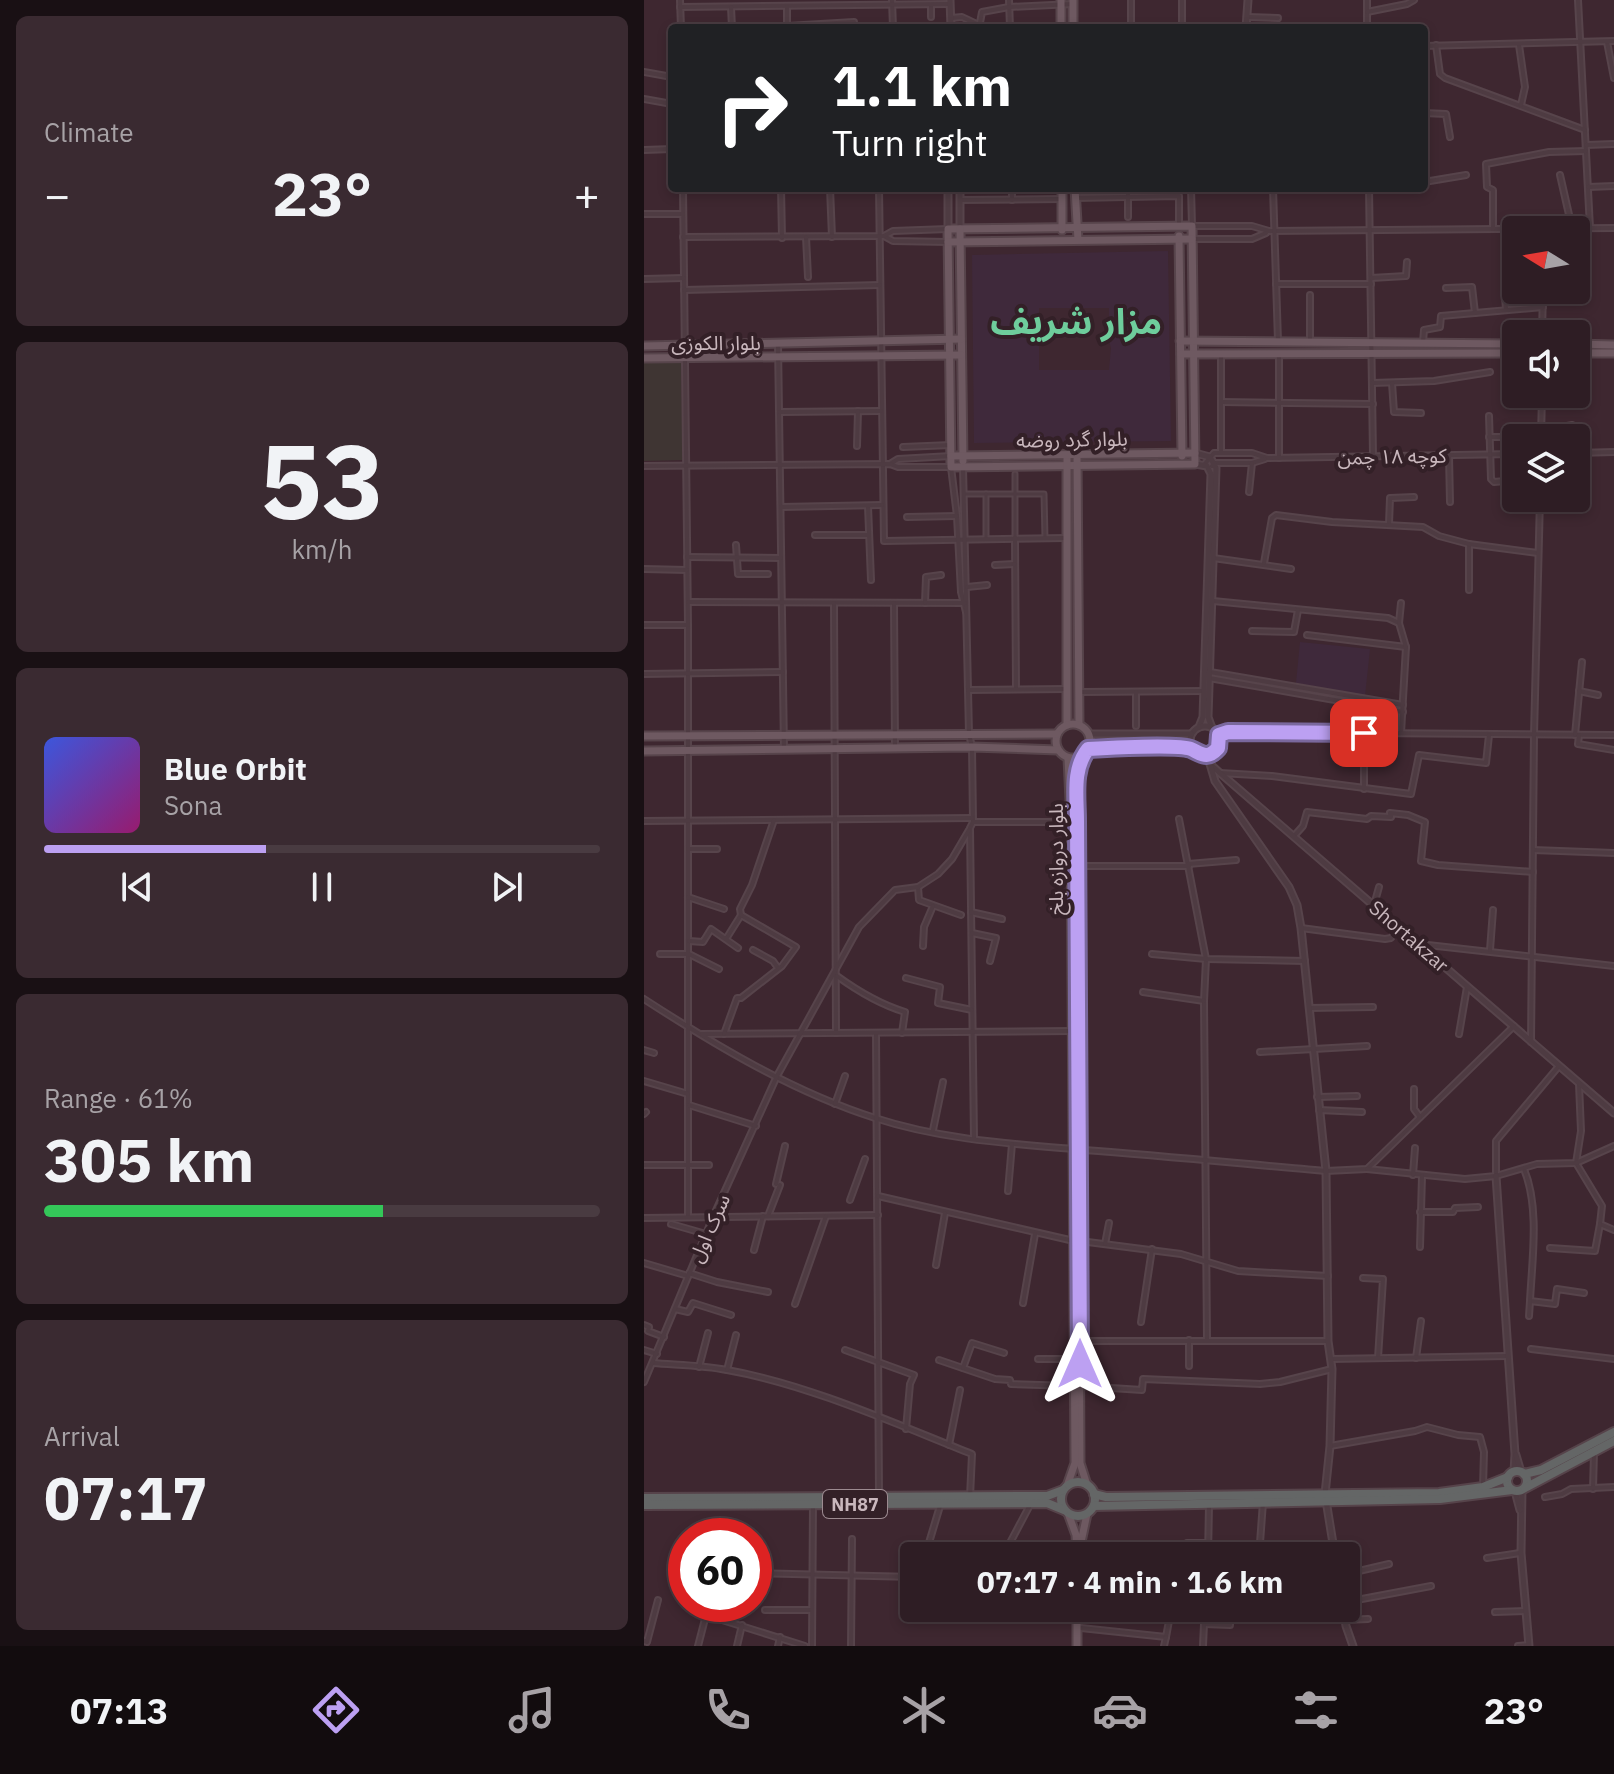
<!DOCTYPE html>
<html lang="en">
<head>
<meta charset="utf-8">
<style>
  :root { --surface:#2e1d24; --page:#3a2a31; --text:#f1f3f6; --muted:#a7a2a6; --line:#493b41; --accent:#bca0f2 }
  body { margin:0; font-family:"IBM Plex Sans","Noto Sans Arabic",sans-serif; background:var(--page); color:var(--text); height:100vh; display:flex; flex-direction:column; font-size:30px; white-space:nowrap }
  * { box-sizing:border-box; margin:0 }
  p { font-size:26px; color:var(--muted) }
  .icon { flex:none; width:44px; height:44px; fill:none; stroke:currentColor; stroke-width:2; stroke-linecap:round; stroke-linejoin:round }
  .map { position:relative; flex:1; overflow:hidden }
  .side { display:flex; flex-direction:column; gap:16px; padding:16px; background:#191014; width:644px }
  .side>* { flex:none }
  .hud { position:absolute; left:24px; top:24px; width:760px; height:168px; border-radius:8px; box-shadow:0 4px 12px #0003,0 0 0 2px var(--line); background:#202124; color:#fff; overflow:hidden }
  .needle { width:52px; rotate:281deg }
  .buttons { position:absolute; left:858px; top:216px; display:grid; gap:16px }
  .buttons a { display:grid; place-items:center; width:88px; height:88px; border-radius:8px; background:var(--surface); box-shadow:0 4px 12px #0003,0 0 0 2px var(--line); font-size:40px }
  .speed { position:absolute; left:24px; top:1518px; display:flex; gap:16px; font-size:40px; font-weight:700; text-align:center }
  .speed>* { display:grid; place-content:center; width:104px; height:104px; border-radius:50%; background:var(--surface); box-shadow:0 4px 12px #0003,0 0 0 2px var(--line); line-height:1 }
  .speed .limit { border:12px solid #d22; background:#fff; color:#111 }
  .pin { position:absolute; display:grid; place-items:center; width:68px; height:68px; color:#fff; margin:-34px; border-radius:16px; box-shadow:0 4px 12px #0006 }
  .me { position:absolute; width:88px; margin:-44px; rotate:0deg; stroke-linejoin:round; filter:drop-shadow(0 0 6px #0008) }
  .turn { display:flex; align-items:center; gap:28px; height:168px; padding:0 32px; font-size:36px }
  .turn .icon { width:104px; height:104px; stroke-width:2.5 }
  .turn b { display:block; font-size:56px; line-height:68px }
  .big { font-size:60px; font-weight:800; line-height:1.1 }
  .side .tile { flex:1; display:flex; flex-direction:column; justify-content:center; gap:12px; min-width:0; padding:0 28px; border-radius:12px; background:var(--page) }
  .side .dial { align-items:center; gap:0 }
  .dial b { font-size:104px; line-height:1 }
  .song { display:flex; align-items:center; gap:24px }
  .cover { width:96px; height:96px; border-radius:12px; background:linear-gradient(135deg,hsl(230 70% 55%),hsl(320 70% 35%)) }
  .played { height:8px; border-radius:4px; background:linear-gradient(90deg,var(--accent) 40%,var(--line) 40%) }
  .keys { display:flex; justify-content:space-around; direction:ltr }
  .heat { display:flex; justify-content:space-between; align-items:center; font-size:44px; direction:ltr }
  .charge { height:12px; border-radius:6px; background:linear-gradient(90deg,#34c759 61%,var(--line) 0) }
  .trip { position:absolute; left:256px; top:1542px; width:460px; height:80px; border-radius:8px; background:var(--surface); box-shadow:0 4px 12px #0003,0 0 0 2px var(--line); font-weight:800; line-height:80px; text-align:center }
  .dock { display:flex; height:128px; justify-content:space-around; align-items:center; background:#120c0e; color:var(--muted) }
  .dock .icon { width:56px; height:56px }
  .dock .current { color:var(--accent) }
  .dock b { font-size:36px; color:var(--text) }
  main { display:flex; flex:1; min-height:0 }
  .map>svg:first-child { display:block }
</style>
</head>
<body>
<main>
<section class="side">
<div class="tile"><p>Climate</p>
<div class="heat"><a>−</a><b class="big">23°</b><a>+</a></div>
</div>
<div class="tile dial"><b>53</b><p>km/h</p></div>
<div class="tile">
<div class="song"><i class="cover"></i><div><b>Blue Orbit</b><p>Sona</p></div></div>
<div class="played"></div>
<div class="keys"><svg class="icon" aria-label="previous" viewBox="0 0 24 24"><path d="M18 5L8 12l10 7zM5 5v14"/></svg><svg class="icon" aria-label="pause" viewBox="0 0 24 24"><path d="M8 5v14M16 5v14"/></svg><svg class="icon" aria-label="next" viewBox="0 0 24 24"><path d="M6 5l10 7-10 7zM19 5v14"/></svg></div>
</div>
<div class="tile"><p>Range · 61%</p><b class="big">305 km</b><div class="charge"></div></div>
<div class="tile"><p>Arrival</p><b class="big">07:17</b></div>
</section>
<div class="map">
<svg width="970" height="1646" viewBox="0 0 970 1646">
  <rect width="100%" height="100%" fill="#3e2730"/>
  <path fill="#3f3533" d="M37,362L39,460L0,461V363Z"/>
  <g fill="#3f293b" fill-rule="evenodd">
    <path d="M524,251L527,441L330,443L328,255ZM395,308H465V341L467,348L465,370H395Z"/>
    <path d="M656,642L726,649L721,696L652,683Z"/>
  </g>
  <g fill="none" stroke-linecap="round" stroke-linejoin="round">
    <g stroke="#57444b" stroke-width="7">
      <g id="pedestrian">
        <path d="M320,494H400L401,538"/>
        <path d="M342,494V539"/>
        <path d="M371,538V474"/>
      </g>
    </g>
    <g stroke="#57444b" stroke-width="8">
      <g id="minor">
        <path d="M36,0L37,28"/>
        <path d="M248,0L249,28"/>
        <path d="M365,0L366,28"/>
        <path d="M487,0V28"/>
        <path d="M538,0V28"/>
        <path d="M723,0V28"/>
        <path d="M934,0L946,228"/>
        <path d="M287,5V17"/>
        <path d="M36,7L306,4"/>
        <path d="M87,7L88,28"/>
        <path d="M143,7V26"/>
        <path d="M723,12L763,4L770,0"/>
        <path d="M603,17L634,18"/>
        <path d="M307,18L318,17L335,25"/>
        <path d="M143,26L210,22"/>
        <path d="M507,26L538,27"/>
        <path d="M335,28L338,12L365,7L429,4"/>
        <path d="M963,42L970,78"/>
        <path d="M792,45L796,74L801,78L941,130"/>
        <path d="M875,45L881,87L877,105"/>
        <path d="M780,46L970,41"/>
        <path d="M0,72L28,77"/>
        <path d="M0,99L28,104"/>
        <path d="M780,113L802,114L806,137"/>
        <path d="M942,145L970,144"/>
        <path d="M0,150L28,149"/>
        <path d="M780,168L783,181"/>
        <path d="M916,175L928,228"/>
        <path d="M780,182L822,175"/>
        <path d="M944,187L970,186"/>
        <path d="M39,188L44,625V1217"/>
        <path d="M137,188L138,238"/>
        <path d="M186,188L188,237"/>
        <path d="M235,188L240,541L421,538"/>
        <path d="M368,188V200"/>
        <path d="M484,188V217"/>
        <path d="M547,188L548,226H608L625,231L970,228"/>
        <path d="M629,188L634,341"/>
        <path d="M725,188L729,456"/>
        <path d="M431,198L535,196V225"/>
        <path d="M316,200L417,199"/>
        <path d="M0,214H39"/>
        <path d="M849,229V190L843,187L842,164L905,152L942,151"/>
        <path d="M240,236L249,241L304,242"/>
        <path d="M39,237L240,236L249,231L304,229"/>
        <path d="M162,237L164,277"/>
        <path d="M549,239H608L622,233"/>
        <path d="M727,278L762,276L763,262"/>
        <path d="M0,279L40,278"/>
        <path d="M632,284H727"/>
        <path d="M860,287L862,309"/>
        <path d="M802,288L828,287L831,313"/>
        <path d="M40,290L236,285"/>
        <path d="M898,334L899,290"/>
        <path d="M666,342V295"/>
        <path d="M779,342L780,330L796,327L797,316L899,307"/>
        <path d="M134,344L140,749"/>
        <path d="M635,353V458"/>
        <path d="M728,383L790,381L846,372"/>
        <path d="M748,383L750,412L777,413"/>
        <path d="M578,402L729,404"/>
        <path d="M136,412L237,411"/>
        <path d="M845,416L847,479L850,482L872,480"/>
        <path d="M845,437H865L928,425"/>
        <path d="M897,438L898,394"/>
        <path d="M213,446L214,411"/>
        <path d="M259,447L307,445"/>
        <path d="M577,453V356"/>
        <path d="M932,453L970,452"/>
        <path d="M805,456L806,502"/>
        <path d="M246,464L254,459L307,456"/>
        <path d="M560,465L570,453H608L623,458L872,454"/>
        <path d="M0,466L246,464L254,467H307L313,516L317,592L322,612"/>
        <path d="M568,466L571,463H608L621,459"/>
        <path d="M319,467L325,734L328,747L329,822L326,828L330,1139"/>
        <path d="M605,492L608,463"/>
        <path d="M224,506L227,580"/>
        <path d="M137,507L238,505"/>
        <path d="M263,517L313,516"/>
        <path d="M745,524L746,498L770,497"/>
        <path d="M171,535H225"/>
        <path d="M371,538L372,689"/>
        <path d="M825,544V590"/>
        <path d="M92,545L94,574H124"/>
        <path d="M43,557L137,558"/>
        <path d="M569,558L647,569"/>
        <path d="M620,563L628,518L632,515L688,522L779,527L795,536L825,544L894,553"/>
        <path d="M351,565L371,564"/>
        <path d="M0,569L43,570"/>
        <path d="M323,587L343,585"/>
        <path d="M569,601L744,618L755,623"/>
        <path d="M44,602L321,603"/>
        <path d="M190,603L192,1033"/>
        <path d="M250,603L251,748"/>
        <path d="M281,603L282,577L297,575"/>
        <path d="M0,625H44"/>
        <path d="M608,631L650,632L654,610"/>
        <path d="M663,635L762,647"/>
        <path d="M566,672L759,705"/>
        <path d="M0,674L139,672"/>
        <path d="M565,678L759,712"/>
        <path d="M324,690L422,689"/>
        <path d="M935,691L954,695"/>
        <path d="M437,692L560,691"/>
        <path d="M492,692V726"/>
        <path d="M757,733L762,647L755,623L757,603"/>
        <path d="M575,735L584,732L970,735"/>
        <path d="M931,735L938,662"/>
        <path d="M935,735L934,744L970,750"/>
        <path d="M576,773L628,776L767,794L775,755L842,763L845,735"/>
        <path d="M720,789V733"/>
        <path d="M535,819L562,959L560,1001L563,1340"/>
        <path d="M0,821L328,818"/>
        <path d="M329,822H426"/>
        <path d="M650,836L659,826L663,812L723,819L727,816L747,817L746,813L764,815L781,822L777,861L794,865L889,872"/>
        <path d="M44,849H73"/>
        <path d="M889,850L970,853"/>
        <path d="M544,864L592,860"/>
        <path d="M433,866H545"/>
        <path d="M274,887L275,900L317,915"/>
        <path d="M44,897L80,909"/>
        <path d="M730,905L735,887"/>
        <path d="M327,912L358,919"/>
        <path d="M657,928L741,939L747,938L755,927"/>
        <path d="M328,933L352,938L346,961"/>
        <path d="M82,939L97,915"/>
        <path d="M45,941L59,942L67,929L94,948"/>
        <path d="M775,944L970,966"/>
        <path d="M279,946L280,927L289,906"/>
        <path d="M109,950L129,961L134,968"/>
        <path d="M846,950L849,910"/>
        <path d="M16,954H45L75,969"/>
        <path d="M508,954L562,959L661,961"/>
        <path d="M193,976C215,992 235,1004 261,1012L258,1033"/>
        <path d="M262,978L296,987L294,1003L328,1010"/>
        <path d="M499,992L560,1001"/>
        <path d="M0,999C71,1045 149,1092 231,1118C298,1140 371,1144 440,1150C521,1156 601,1164 682,1171L723,1169L870,1026"/>
        <path d="M665,1008L729,1007"/>
        <path d="M232,1033L235,1495"/>
        <path d="M58,1034L427,1031"/>
        <path d="M80,1034L93,998H97L138,966L152,947L97,915L96,909L108,885L130,820"/>
        <path d="M815,1034L823,987"/>
        <path d="M887,1042L890,735L896,498"/>
        <path d="M0,1050L10,1053"/>
        <path d="M616,1052L723,1046"/>
        <path d="M0,1081L44,1094"/>
        <path d="M935,1084L937,1131L932,1163L958,1206L956,1224L970,1230"/>
        <path d="M770,1089V1109L776,1117"/>
        <path d="M673,1097L713,1096"/>
        <path d="M191,1104L201,1076"/>
        <path d="M45,1105L112,1126"/>
        <path d="M675,1110L718,1112"/>
        <path d="M0,1114L2,1112"/>
        <path d="M289,1130L299,1082"/>
        <path d="M0,1165H65"/>
        <path d="M723,1169L821,1179L852,1176V1141L915,1066"/>
        <path d="M880,1169C896,1208 888,1260 886,1301L911,1304L913,1289L940,1293"/>
        <path d="M769,1175L771,1148"/>
        <path d="M852,1176L893,1164L932,1163L970,1146"/>
        <path d="M132,1184L141,1146"/>
        <path d="M364,1191L368,1144"/>
        <path d="M234,1196L430,1241"/>
        <path d="M206,1200L221,1159"/>
        <path d="M776,1212H809L811,1208L834,1207"/>
        <path d="M124,1216L136,1185"/>
        <path d="M0,1218L234,1215"/>
        <path d="M27,1224L62,1234"/>
        <path d="M436,1241L537,1254L594,1271L684,1276"/>
        <path d="M461,1244L465,1223"/>
        <path d="M776,1247L778,1176"/>
        <path d="M906,1248L951,1251L956,1224"/>
        <path d="M110,1250L119,1216"/>
        <path d="M0,1263L44,1276"/>
        <path d="M292,1265L301,1213"/>
        <path d="M45,1273L73,1282L124,1292"/>
        <path d="M719,1278L739,1279L734,1358"/>
        <path d="M379,1303L391,1234"/>
        <path d="M151,1304L182,1216"/>
        <path d="M31,1309L44,1312L49,1303L87,1315"/>
        <path d="M885,1316L886,1301"/>
        <path d="M497,1322L508,1249"/>
        <path d="M0,1325L5,1327L4,1331L20,1337"/>
        <path d="M436,1341H684"/>
        <path d="M887,1349L970,1359"/>
        <path d="M0,1350L13,1354"/>
        <path d="M201,1350L270,1375L266,1384L262,1429"/>
        <path d="M772,1358L777,1321"/>
        <path d="M394,1359H430"/>
        <path d="M687,1359L864,1356"/>
        <path d="M295,1360L351,1379L366,1380L367,1384L429,1386"/>
        <path d="M9,1363C33,1365 59,1365 83,1370C163,1384 252,1424 328,1454L326,1497"/>
        <path d="M545,1366V1340"/>
        <path d="M55,1367L64,1333"/>
        <path d="M319,1368L328,1343L360,1353"/>
        <path d="M83,1370L92,1335"/>
        <path d="M0,1382L69,1217L133,1076L215,927L251,890L274,887L294,874L308,859L325,830"/>
        <path d="M436,1386L498,1390L499,1379L616,1384L636,1382L688,1369"/>
        <path d="M305,1445L316,1390"/>
        <path d="M686,1446L771,1431L783,1427L814,1435L836,1437L840,1452L839,1487"/>
        <path d="M949,1489L950,1452"/>
        <path d="M901,1497L918,1494L927,1489L970,1487"/>
        <path d="M616,1543L619,1502"/>
        <path d="M284,1546L296,1506"/>
        <path d="M616,1554V1556"/>
        <path d="M359,1556L386,1505"/>
        <path d="M542,1556L543,1543H565"/>
        <path d="M564,1556L565,1505"/>
        <path d="M843,1558L876,1553"/>
        <path d="M110,1573L270,1577"/>
        <path d="M702,1574L745,1564"/>
        <path d="M702,1602L787,1586"/>
        <path d="M121,1610H168"/>
        <path d="M851,1612L882,1611"/>
        <path d="M80,1620L85,1604"/>
        <path d="M701,1620L724,1619"/>
        <path d="M437,1628L522,1637L527,1610H561L560,1624L586,1625V1608"/>
        <path d="M0,1641L3,1642L14,1600"/>
        <path d="M54,1646L62,1615L161,1646"/>
        <path d="M93,1646L98,1625"/>
        <path d="M134,1646L136,1637"/>
        <path d="M168,1646L169,1504"/>
        <path d="M207,1646L208,1539"/>
        <path d="M520,1646L522,1637"/>
        <path d="M559,1646L560,1624"/>
        <path d="M874,1646L885,1645"/>
      </g>
    </g>
    <g stroke="#57444b" stroke-width="9">
      <g id="tertiary">
        <path d="M306,0L307,28"/>
        <path d="M602,28L604,0"/>
        <path d="M304,188V229"/>
        <path d="M316,188V229"/>
        <path d="M551,453L566,457L572,468L564,717L568,728"/>
        <path d="M551,464L563,466L567,474L559,717L555,727"/>
        <circle cx="561" cy="741" r="15"/>
        <path d="M445,734H547"/>
        <path d="M444,749H548"/>
        <path d="M563,756L566,764L576,773L970,1113"/>
        <path d="M566,764L571,781L645,887L653,905L657,928L682,1171L684,1341L688,1369L686,1446L681,1494L691,1556"/>
        <path d="M852,1176L871,1454L870,1472"/>
        <path d="M872,1455L877,1472"/>
        <path d="M878,1490L877,1553L885,1646"/>
        <path d="M871,1491L876,1510"/>
        <path d="M699,1608L702,1626L709,1646"/>
      </g>
    </g>
    <g stroke="#57444b" stroke-width="11">
      <g id="primary">
        <path d="M417,0V28"/>
        <path d="M429,0V28"/>
        <path d="M431,188L434,240"/>
        <path d="M548,226L551,464L307,467L304,229Z"/>
        <path d="M316,229L319,461"/>
        <path d="M418,230V188"/>
        <path d="M535,236L538,456"/>
        <path d="M304,242L548,239"/>
        <path d="M536,341L872,344"/>
        <path d="M932,344L970,345"/>
        <path d="M0,346L317,339"/>
        <path d="M932,353H970"/>
        <path d="M537,354L872,353"/>
        <path d="M0,358L317,355"/>
        <path d="M423,455V725"/>
        <path d="M433,455L435,725"/>
        <path d="M307,456L551,453"/>
        <circle cx="429" cy="741" r="17"/>
        <path d="M0,736L413,734"/>
        <path d="M0,751L328,747L414,750"/>
        <path d="M437,757L433,770V821L436,1463L443,1485"/>
        <path d="M423,1486L431,1463L427,822L424,758"/>
        <path d="M424,1513L432,1535L433,1556"/>
        <path d="M437,1542L443,1514"/>
        <path d="M433,1608V1646"/>
      </g>
    </g>
    <g stroke="#56434a" stroke-width="12">
      <g id="trunk">
        <circle cx="873" cy="1481" r="10"/>
        <path d="M880,1474L897,1470L970,1432"/>
        <circle cx="434" cy="1499" r="17"/>
        <path d="M881,1488L970,1441"/>
        <path d="M450,1494L462,1497L795,1493L839,1487L864,1477"/>
        <path d="M0,1498L390,1496H403L419,1490"/>
        <path d="M0,1505L403,1503L420,1510"/>
        <path d="M450,1506L796,1499L868,1490"/>
      </g>
    </g>
    <use href="#pedestrian" stroke="#4e3b42" stroke-width="3"/>
    <use href="#minor" stroke="#4e3b42" stroke-width="4"/>
    <use href="#tertiary" stroke="#4e3b42" stroke-width="5"/>
    <use href="#primary" stroke="#6e5961" stroke-width="7"/>
    <use href="#trunk" stroke="#646666" stroke-width="8"/>
  </g>
  <g fill="none" stroke-linecap="round" stroke-linejoin="round">
    <g stroke="#7a689d" stroke-width="20">
      <path id="route" d="M436,1364L433,821C433,796 428,769 444,749C461,748 534,744 547,749C558,754 563,760 574,748L575,735L584,732L720,733"/>
    </g>
    <use href="#route" stroke="#bca0f2" stroke-width="14"/>
  </g>
  <g text-anchor="middle" dominant-baseline="central" stroke-width="8" stroke-linejoin="round" paint-order="stroke">
    <rect fill="#332027" stroke="#9c8a90" stroke-width="2" x="179" y="1490" width="64" height="28" rx="6"/>
    <g font-size="18" font-weight="bold" fill="#c9b7bd">
      <text x="211" y="1504">NH87</text>
    </g>
    <g font-size="20" fill="#c9b7bd" stroke="#332027">
      <text x="72" y="342">بلوار الکوزی</text>
      <text transform="translate(428 439) rotate(-1)">بلوار گرد روضه</text>
      <text transform="translate(748 456) rotate(-1)">كوچه ١٨ چمن</text>
      <text transform="translate(411 859) rotate(-90)">بلوار دروازه بلخ</text>
      <text transform="translate(765 936) rotate(41)">Shortakzar</text>
      <text transform="translate(65 1228) rotate(-66)">سرک اول</text>
    </g>
    <g font-size="36" font-weight="bold" fill="#6ecd9c" stroke="#332027">
      <text x="432" y="320">مزار شريف</text>
    </g>
  </g>
</svg>
<div class="buttons">
<a><svg class="needle" viewBox="-14 -14 28 28"><path d="M0-13l5 13h-10z" fill="#e53935"/><path d="M0 13l5-13h-10z" fill="#a7a2a6"/></svg></a>
<a><svg class="icon" aria-label="sound" viewBox="0 0 24 24"><path d="M4 9h4l5-4v14l-5-4H4zM17 9q2 3 0 6"/></svg></a>
<a><svg class="icon" aria-label="layers" viewBox="0 0 24 24"><path d="M12 4l9 5-9 5-9-5zM3 14l9 5 9-5"/></svg></a>
</div>
<div class="speed"><div class="limit">60</div></div>
<div class="pin" style="left:720px;top:733px;background:#d93025"><svg class="icon" aria-label="arrive" viewBox="0 0 24 24"><path d="M6 21V4h12l-3 4 3 4H6"/></svg></div>
<svg class="me" style="left:436px;top:1364px" viewBox="-20 -20 40 40"><path d="M0-17L14 15 0 8-14 15z" fill="#bca0f2" stroke="#fff" stroke-width="4"/></svg>
<div class="trip">07:17 · 4 min · 1.6 km</div>
<div class="hud">
<div class="turn"><svg class="icon" aria-label="right" viewBox="0 0 24 24"><path d="M7 20v-9h11M14 6l5 5-5 5"/></svg><div><b>1.1 km</b>Turn right</div></div>
</div>
</div>
</main>
<nav class="dock">
<b>07:13</b>
<svg class="icon current" aria-label="directions" viewBox="0 0 24 24"><path d="M12 3l9 9-9 9-9-9zM9 14v-3h6M13 9l2 2-2 2"/></svg>
<svg class="icon" aria-label="music" viewBox="0 0 24 24"><path d="M9 18V5l10-2v13"/><circle cx="6" cy="18" r="3"/><circle cx="16" cy="16" r="3"/></svg>
<svg class="icon" aria-label="phone" viewBox="0 0 24 24"><path d="M5 4h4l2 5-3 2q2 4 5 5l2-3 5 2v4C11 20 4 13 5 4z"/></svg>
<svg class="icon" aria-label="climate" viewBox="0 0 24 24"><path d="M12 3v18M4 7l16 10M4 17L20 7"/></svg>
<svg class="icon" aria-label="car" viewBox="0 0 24 24"><path d="M5 17H2v-5l4-1 3-4h7l3 4 3 1v5h-3M9 17h6M6 11h13"/><circle cx="7" cy="17" r="2"/><circle cx="17" cy="17" r="2"/></svg>
<svg class="icon" aria-label="filters" viewBox="0 0 24 24"><path d="M4 7h16M4 17h16"/><circle cx="9" cy="7" r="2"/><circle cx="15" cy="17" r="2"/></svg>
<b>23°</b>
</nav>
</body>
</html>
